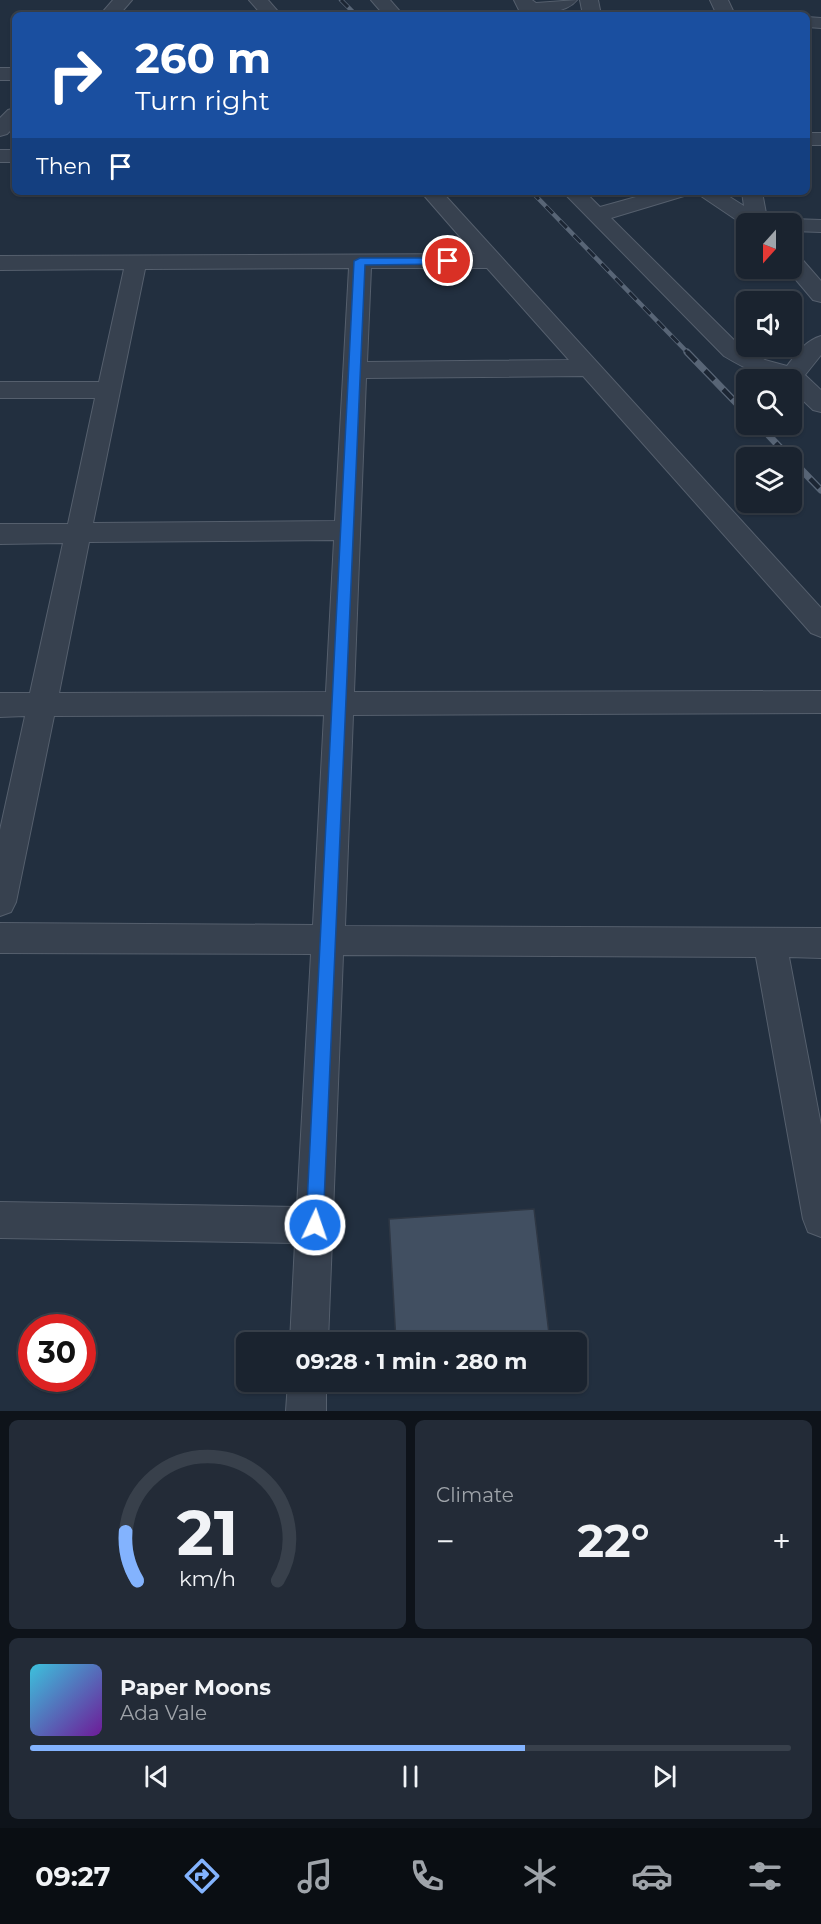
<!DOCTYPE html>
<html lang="en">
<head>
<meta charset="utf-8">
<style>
  :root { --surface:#1a232f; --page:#232b37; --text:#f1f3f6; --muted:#9fa4aa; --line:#38404b; --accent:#83b3fe }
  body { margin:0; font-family:Montserrat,sans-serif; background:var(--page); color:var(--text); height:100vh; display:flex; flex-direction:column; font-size:22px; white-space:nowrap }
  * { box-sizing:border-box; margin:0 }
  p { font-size:20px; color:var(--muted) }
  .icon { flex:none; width:33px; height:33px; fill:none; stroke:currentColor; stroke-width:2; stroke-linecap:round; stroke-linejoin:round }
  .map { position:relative; height:1411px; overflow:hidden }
  .drawer { display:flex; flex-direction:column; gap:9px; padding:9px; background:#0e131a; flex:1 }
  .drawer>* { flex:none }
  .hud { position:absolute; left:12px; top:12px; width:798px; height:183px; border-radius:9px; box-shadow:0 2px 4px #0004,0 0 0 2px var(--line); background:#1a4fa0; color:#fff; overflow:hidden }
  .needle { width:39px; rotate:201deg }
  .fabs { position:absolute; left:736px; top:213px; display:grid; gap:12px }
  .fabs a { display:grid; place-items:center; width:66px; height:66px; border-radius:9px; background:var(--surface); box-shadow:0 2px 4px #0004,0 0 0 2px var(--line); font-size:30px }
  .speed { position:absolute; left:18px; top:1314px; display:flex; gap:12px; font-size:30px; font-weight:700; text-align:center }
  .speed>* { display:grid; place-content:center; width:78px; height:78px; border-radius:50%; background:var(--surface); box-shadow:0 2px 4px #0004,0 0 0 2px var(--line); line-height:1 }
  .speed .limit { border:9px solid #d22; background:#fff; color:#111 }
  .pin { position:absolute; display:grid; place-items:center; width:51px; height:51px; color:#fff; margin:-26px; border:3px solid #fff; border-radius:50%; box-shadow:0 2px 6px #0007 }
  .me { position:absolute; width:66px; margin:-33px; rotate:3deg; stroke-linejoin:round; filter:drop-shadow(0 0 4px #0008) }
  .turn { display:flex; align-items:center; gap:21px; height:126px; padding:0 24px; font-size:27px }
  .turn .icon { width:78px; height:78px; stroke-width:2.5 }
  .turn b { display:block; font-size:42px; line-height:51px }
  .then { display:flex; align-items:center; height:57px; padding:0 24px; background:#0003; gap:12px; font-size:22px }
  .big { font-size:45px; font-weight:700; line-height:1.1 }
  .drawer .tile { flex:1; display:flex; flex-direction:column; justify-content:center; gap:9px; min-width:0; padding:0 21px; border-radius:9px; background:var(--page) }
  .drawer .dial { align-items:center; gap:0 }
  .dial svg { height:156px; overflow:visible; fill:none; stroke:var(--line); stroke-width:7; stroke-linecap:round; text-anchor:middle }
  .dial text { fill:var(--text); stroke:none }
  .song { display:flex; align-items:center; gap:18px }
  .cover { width:72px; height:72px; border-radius:9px; background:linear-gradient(135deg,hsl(190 70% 55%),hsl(280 70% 35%)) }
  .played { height:6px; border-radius:3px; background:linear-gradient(90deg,var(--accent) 65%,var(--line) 65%) }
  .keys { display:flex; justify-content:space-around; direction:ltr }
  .heat { display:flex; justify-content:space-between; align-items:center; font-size:33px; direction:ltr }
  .drawer .tiles { flex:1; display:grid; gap:9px; grid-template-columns:1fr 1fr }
  .tile:last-child { grid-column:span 2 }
  .trip { position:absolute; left:236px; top:1332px; width:351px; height:60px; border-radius:9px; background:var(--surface); box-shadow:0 2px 4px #0004,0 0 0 2px var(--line); font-weight:700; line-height:60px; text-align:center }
  .menu { display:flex; height:96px; justify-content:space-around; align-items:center; background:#0a0e13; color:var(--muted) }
  .menu .icon { width:42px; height:42px }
  .menu .selected { color:var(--accent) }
  .menu b { font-size:27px; color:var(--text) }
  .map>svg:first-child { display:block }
</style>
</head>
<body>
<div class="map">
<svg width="821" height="1411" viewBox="0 0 821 1411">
  <rect width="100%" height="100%" fill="#222f3f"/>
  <path fill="#414f61" stroke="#2e3744" stroke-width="1.5" d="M534,1209L550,1342H396L389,1219Z"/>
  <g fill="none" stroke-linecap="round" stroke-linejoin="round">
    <g stroke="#555f6d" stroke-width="2">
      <g id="minor">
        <path d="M113,0H132L119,15H100Z"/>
        <path d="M249,0H268L281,15H262Z"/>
        <path d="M371,0H390L403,15H384Z"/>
        <path d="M514,0H532L536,3L577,0C565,15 536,14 519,10Z"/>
        <path d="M580,0H598L601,15H583Z"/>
        <path d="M710,0H728L735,15H717Z"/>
        <path d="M807,17L821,18V28L807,27Z"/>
        <rect x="0" y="68" width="15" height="12"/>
        <path d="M15,108V126L7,134L0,136V118L8,110Z"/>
        <rect x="807" y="133" width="14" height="12"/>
        <rect x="0" y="150" width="15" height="12"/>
        <path d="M421,192H442L821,608V637L811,633L583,376L366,378L354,692L821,691V713L353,715L345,926L821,928V958L789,957L821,1125V1237L808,1232L803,1219L756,957L343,955L328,1342H290L295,1243L0,1238V1202L297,1207L311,954L0,953V923L313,925L324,715L54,716L16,902L11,912L0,916V830L25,716L0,717V693H30L63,543L0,544V524H68L95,398H0V382H99L124,269L0,270V256L475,254ZM349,268L335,521L93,523L145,269ZM371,268H487L569,360L367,362ZM334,540L326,692L59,693L89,542Z"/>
        <path d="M563,192H585L600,207L654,192H687L684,196L611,218L740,346L765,360L787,366C797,353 805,341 821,336V355L805,375L821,390V412L813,410L792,390V380C766,380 746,369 724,356Z"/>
        <path d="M698,192H722L744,206L742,192H762L768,224H747V227L701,196Z"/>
        <path d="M792,219L821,220V232L792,231V224H782Z"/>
        <path d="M792,255L800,257L821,281V302L813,300L786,268H792Z"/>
        <path d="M288,1382H326V1411H286Z"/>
      </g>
    </g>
    <use href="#minor" fill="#37414f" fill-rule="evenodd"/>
    <g stroke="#586576" stroke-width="4.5">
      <g id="rail-far1">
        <path d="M341,0L356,15"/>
        <path d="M532,192L689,354"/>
      </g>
    </g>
    <g stroke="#586576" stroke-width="7">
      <g id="rail">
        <path d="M687,352L747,414"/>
        <path d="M758,424L790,458"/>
        <path d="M792,460L821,490"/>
      </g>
    </g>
    <use href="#rail-far1" stroke="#1c2634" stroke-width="3" stroke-dasharray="10" stroke-linecap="butt"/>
    <use href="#rail" stroke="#1c2634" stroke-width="4.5" stroke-dasharray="13" stroke-linecap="butt"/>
  </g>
  <path fill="#1a73e8" stroke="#114b97" stroke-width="1.5" d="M360,258H448L453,261L448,264L365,265L323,1225L321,1231L315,1234L309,1231L306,1225L354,261Z"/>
</svg>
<div class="fabs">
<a><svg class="needle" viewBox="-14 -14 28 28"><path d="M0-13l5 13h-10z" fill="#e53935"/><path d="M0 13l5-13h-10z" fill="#9fa4aa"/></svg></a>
<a><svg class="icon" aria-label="sound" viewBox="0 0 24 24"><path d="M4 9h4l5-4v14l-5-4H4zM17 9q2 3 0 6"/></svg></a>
<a><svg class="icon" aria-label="search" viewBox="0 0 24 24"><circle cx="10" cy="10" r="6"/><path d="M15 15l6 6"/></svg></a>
<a><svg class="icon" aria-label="layers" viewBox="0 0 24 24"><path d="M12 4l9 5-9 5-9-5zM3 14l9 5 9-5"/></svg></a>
</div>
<div class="speed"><div class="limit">30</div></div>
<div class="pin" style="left:448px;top:261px;background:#d93025"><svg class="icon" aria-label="arrive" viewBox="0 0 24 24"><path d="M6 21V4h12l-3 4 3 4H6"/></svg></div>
<svg class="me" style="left:315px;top:1225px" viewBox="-20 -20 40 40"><circle r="17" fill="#1a73e8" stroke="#fff" stroke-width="3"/><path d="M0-11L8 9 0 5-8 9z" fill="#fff"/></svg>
<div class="trip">09:28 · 1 min · 280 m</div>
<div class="hud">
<div class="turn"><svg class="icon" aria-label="right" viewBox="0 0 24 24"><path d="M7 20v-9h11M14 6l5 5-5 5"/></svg><div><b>260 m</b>Turn right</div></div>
<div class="then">Then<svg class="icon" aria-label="arrive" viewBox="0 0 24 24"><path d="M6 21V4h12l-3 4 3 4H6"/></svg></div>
</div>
</div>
<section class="drawer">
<div class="tiles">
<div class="tile dial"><svg viewBox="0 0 100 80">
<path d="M14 69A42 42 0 1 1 86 69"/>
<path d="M14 69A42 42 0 0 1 8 44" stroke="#83b3fe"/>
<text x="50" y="56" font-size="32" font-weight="700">21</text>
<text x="50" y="72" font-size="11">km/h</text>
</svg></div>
<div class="tile"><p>Climate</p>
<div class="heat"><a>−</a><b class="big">22°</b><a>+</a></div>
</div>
<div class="tile">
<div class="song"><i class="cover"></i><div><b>Paper Moons</b><p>Ada Vale</p></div></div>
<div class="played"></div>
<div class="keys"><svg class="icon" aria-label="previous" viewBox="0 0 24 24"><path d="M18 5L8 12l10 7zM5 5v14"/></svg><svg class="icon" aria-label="pause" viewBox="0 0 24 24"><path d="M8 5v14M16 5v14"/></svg><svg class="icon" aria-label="next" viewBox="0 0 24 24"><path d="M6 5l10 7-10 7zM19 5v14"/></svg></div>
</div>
</div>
</section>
<nav class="menu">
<b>09:27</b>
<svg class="icon selected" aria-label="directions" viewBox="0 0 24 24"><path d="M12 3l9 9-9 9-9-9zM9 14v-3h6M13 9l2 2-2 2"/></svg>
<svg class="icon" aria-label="music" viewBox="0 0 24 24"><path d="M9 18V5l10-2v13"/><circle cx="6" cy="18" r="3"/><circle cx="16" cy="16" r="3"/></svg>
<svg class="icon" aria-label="phone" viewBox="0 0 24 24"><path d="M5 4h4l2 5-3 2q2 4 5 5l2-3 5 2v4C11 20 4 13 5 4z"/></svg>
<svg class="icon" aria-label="climate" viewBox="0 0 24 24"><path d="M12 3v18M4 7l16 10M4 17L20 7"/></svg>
<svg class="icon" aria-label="car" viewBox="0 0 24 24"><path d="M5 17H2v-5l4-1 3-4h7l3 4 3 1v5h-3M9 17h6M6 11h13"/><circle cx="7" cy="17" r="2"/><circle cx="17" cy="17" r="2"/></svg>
<svg class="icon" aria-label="filters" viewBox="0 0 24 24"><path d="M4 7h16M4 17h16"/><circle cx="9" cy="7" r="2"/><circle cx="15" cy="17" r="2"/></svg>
</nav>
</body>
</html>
